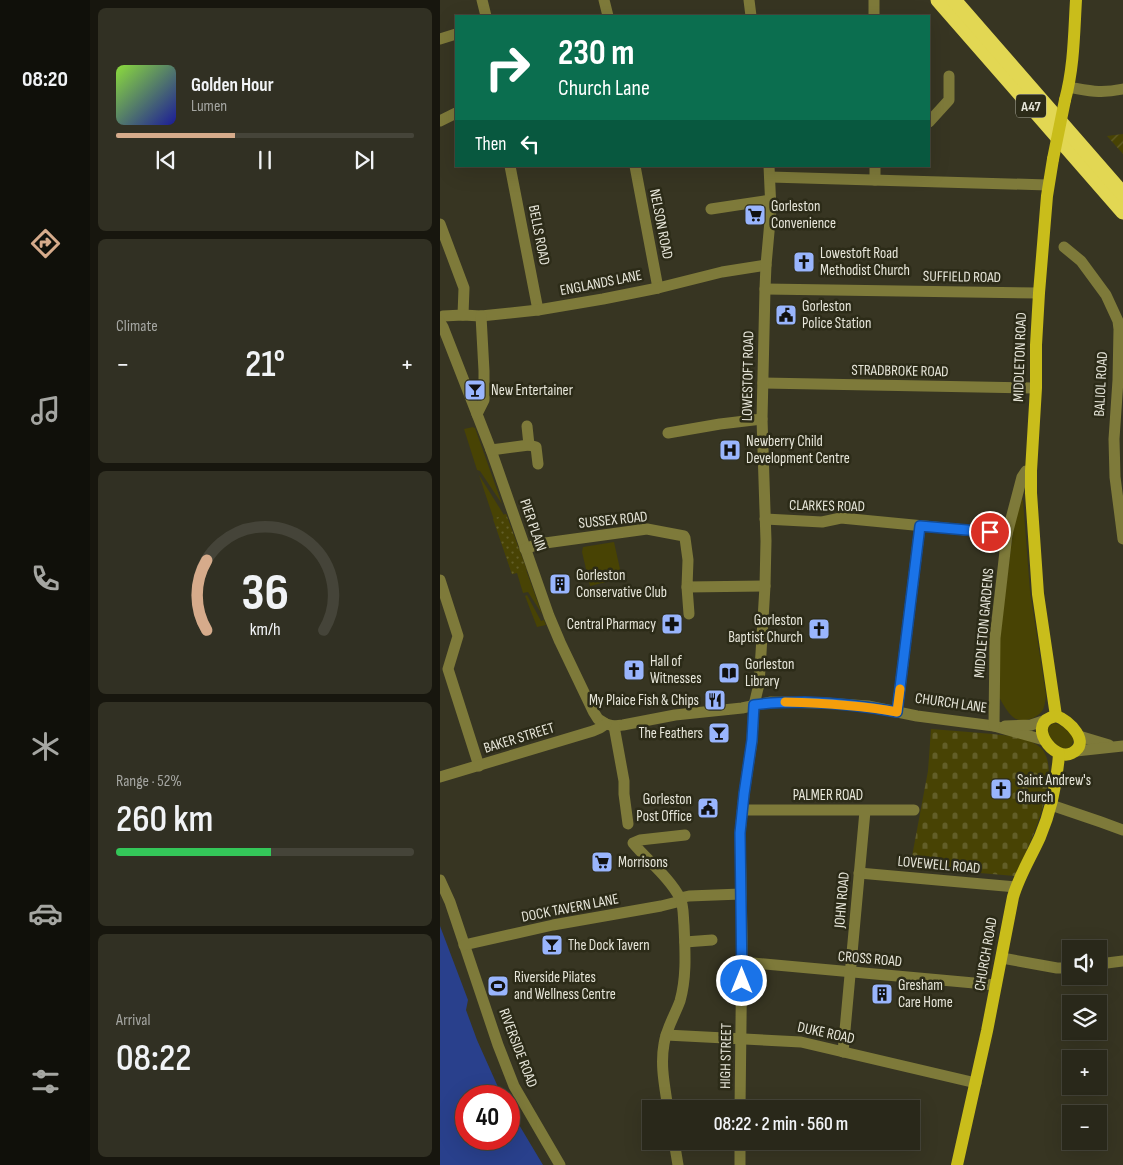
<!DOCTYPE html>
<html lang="en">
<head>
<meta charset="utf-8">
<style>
  :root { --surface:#29281a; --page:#313023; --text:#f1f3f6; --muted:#a5a6a2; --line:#454439; --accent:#d6ab8b }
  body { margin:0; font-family:"Sofia Sans Condensed",sans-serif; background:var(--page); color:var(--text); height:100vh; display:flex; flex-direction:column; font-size:19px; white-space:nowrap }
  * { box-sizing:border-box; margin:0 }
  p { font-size:16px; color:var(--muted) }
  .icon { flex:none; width:28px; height:28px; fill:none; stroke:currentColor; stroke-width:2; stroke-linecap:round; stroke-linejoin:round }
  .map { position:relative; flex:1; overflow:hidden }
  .panel { display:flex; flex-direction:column; gap:8px; padding:8px; background:#17160e; width:350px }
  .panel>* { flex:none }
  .banner { position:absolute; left:15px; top:15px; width:475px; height:152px; border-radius:0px; box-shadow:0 5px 20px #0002,0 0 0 1px var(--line); background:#0b6e4f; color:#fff; overflow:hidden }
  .fabs { position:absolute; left:622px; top:940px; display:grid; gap:10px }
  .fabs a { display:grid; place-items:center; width:45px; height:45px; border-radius:0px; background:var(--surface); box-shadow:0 5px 20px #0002,0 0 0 1px var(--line); font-size:25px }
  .speed { position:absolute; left:15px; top:1085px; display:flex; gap:10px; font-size:25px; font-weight:700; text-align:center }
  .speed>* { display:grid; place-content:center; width:65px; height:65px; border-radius:50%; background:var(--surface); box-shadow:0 5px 20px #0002,0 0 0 1px var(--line); line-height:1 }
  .speed .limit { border:8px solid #d22; background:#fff; color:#111 }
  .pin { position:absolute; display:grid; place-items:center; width:42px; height:42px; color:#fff; margin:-21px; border:2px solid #fff; border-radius:50%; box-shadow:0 1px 5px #0007 }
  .me { position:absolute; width:55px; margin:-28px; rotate:0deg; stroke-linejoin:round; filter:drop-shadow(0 0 4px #0008) }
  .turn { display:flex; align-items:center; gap:18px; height:105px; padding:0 20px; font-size:22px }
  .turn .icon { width:65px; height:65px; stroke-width:2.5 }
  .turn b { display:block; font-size:35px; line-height:42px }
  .then { display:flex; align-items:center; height:48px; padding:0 20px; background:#0003; gap:10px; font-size:19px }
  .big { font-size:38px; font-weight:600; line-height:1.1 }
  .panel .tile { flex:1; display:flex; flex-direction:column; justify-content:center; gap:8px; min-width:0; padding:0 18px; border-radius:8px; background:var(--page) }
  .panel .dial { align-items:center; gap:0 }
  .dial svg { height:130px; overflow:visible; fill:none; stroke:var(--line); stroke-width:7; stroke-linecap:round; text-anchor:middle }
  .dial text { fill:var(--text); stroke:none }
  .song { display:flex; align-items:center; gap:15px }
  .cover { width:60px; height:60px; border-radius:8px; background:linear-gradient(135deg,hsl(90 70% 55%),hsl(240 70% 35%)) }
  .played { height:5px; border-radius:2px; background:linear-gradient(90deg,var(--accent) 40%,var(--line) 40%) }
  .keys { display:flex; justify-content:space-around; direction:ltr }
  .heat { display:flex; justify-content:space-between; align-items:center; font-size:28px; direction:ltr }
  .charge { height:8px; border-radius:4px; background:linear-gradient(90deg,#34c759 52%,var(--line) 0) }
  .trip { position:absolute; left:202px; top:1100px; width:278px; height:50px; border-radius:0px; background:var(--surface); box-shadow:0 5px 20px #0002,0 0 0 1px var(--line); font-weight:600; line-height:50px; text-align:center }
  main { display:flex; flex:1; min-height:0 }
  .tab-bar { display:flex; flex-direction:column; width:90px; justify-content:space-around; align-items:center; background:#10100a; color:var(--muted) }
  .tab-bar .icon { width:35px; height:35px }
  .tab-bar .selected { color:var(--accent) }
  .tab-bar b { font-size:22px; color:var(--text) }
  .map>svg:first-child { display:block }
</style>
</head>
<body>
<main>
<nav class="tab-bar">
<b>08:20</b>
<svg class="icon selected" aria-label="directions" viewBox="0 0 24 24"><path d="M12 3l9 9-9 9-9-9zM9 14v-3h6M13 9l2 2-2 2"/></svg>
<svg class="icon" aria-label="music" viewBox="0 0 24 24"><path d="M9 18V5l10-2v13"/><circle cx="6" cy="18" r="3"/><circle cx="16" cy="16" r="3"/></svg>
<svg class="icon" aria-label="phone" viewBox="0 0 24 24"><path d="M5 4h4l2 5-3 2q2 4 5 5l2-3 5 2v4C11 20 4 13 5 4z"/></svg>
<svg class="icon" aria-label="climate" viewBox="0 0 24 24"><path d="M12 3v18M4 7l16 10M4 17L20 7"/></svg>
<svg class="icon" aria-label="car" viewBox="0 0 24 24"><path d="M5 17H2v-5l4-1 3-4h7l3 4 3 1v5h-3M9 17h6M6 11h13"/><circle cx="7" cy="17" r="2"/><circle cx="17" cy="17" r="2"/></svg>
<svg class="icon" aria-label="filters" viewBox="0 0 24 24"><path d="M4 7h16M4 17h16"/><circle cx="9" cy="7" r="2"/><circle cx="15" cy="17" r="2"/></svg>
</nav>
<section class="panel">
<div class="tile">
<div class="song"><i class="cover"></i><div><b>Golden Hour</b><p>Lumen</p></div></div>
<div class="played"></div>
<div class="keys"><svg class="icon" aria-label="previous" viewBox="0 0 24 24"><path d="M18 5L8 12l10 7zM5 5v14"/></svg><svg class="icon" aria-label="pause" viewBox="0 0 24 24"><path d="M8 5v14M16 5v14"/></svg><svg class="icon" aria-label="next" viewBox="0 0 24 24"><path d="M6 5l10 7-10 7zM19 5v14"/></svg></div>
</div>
<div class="tile"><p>Climate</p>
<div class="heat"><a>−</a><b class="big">21°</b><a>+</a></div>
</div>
<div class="tile dial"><svg viewBox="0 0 100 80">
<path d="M14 69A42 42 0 1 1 86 69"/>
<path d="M14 69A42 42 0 0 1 14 26" stroke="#d6ab8b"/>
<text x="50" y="56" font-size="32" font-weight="700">36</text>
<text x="50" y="72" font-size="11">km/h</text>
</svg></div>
<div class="tile"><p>Range · 52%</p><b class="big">260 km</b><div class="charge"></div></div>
<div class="tile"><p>Arrival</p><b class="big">08:22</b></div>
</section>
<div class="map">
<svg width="683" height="1165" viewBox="0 0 683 1165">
  <defs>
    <pattern id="cemetery-stones" width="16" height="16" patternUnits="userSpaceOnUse" patternTransform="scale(1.25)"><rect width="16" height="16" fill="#484304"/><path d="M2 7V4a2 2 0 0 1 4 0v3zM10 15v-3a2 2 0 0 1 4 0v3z" fill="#625e28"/></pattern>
    <pattern id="park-dots" width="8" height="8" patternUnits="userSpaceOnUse" patternTransform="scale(1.25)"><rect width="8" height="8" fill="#484304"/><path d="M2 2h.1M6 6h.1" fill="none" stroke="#625e28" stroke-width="1.8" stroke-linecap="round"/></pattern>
    <pattern id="garden-furrows" width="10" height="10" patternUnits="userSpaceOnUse" patternTransform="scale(1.25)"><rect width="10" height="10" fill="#484304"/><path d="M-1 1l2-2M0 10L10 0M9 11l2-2" fill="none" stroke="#625e28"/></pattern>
  </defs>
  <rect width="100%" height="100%" fill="#373522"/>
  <g fill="#484304">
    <path d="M33,427L34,428H35L62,504L40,471L37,470L24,429Z"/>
    <path d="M39,475L64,515L66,514L102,614L88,592L83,593L77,573L72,574Z"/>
    <path d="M577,500H583L590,591L606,696C605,701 605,707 602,711C596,719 581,724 573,717C567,712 563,704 559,697L560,634Z"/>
    <path d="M174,542L182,578L150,586L142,552L143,547Z"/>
    <path d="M87,595L101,621L104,620L106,625L97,627L85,596Z"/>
    <path d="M614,723C621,724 630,732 634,739L631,747C621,752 614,742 608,735V727Z"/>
  </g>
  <path fill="url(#cemetery-stones)" d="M491,729C508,730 525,732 541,733C559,735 582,735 597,745C629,765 587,850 575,876L470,867L488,771Z"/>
  <path fill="url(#park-dots)" d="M66,514L87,570L72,574L53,519Z"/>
  <path fill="url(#garden-furrows)" d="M683,134V154L667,136Z"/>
  <path fill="#29408c" d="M0,926L28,1000L26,1010L37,1040L62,1096H26V1139H69V1108L103,1165H0Z"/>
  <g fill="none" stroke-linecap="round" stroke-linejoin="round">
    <g stroke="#7e7a3a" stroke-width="11">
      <path d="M42,0L46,16"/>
      <path d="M164,0L168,16"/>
      <path d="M309,0L311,16"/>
      <path d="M434,0V16"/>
      <path d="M0,39L16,34"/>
      <path d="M628,87C651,91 660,94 683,89"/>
      <path d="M0,121L16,113"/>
      <path d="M489,122L509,100V76"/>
      <path d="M70,166L98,310"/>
      <path d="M195,166L218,288"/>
      <path d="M435,166V180"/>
      <path d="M330,177L608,185"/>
      <path d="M271,209L331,200"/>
      <path d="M0,224L24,288L23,315"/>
      <path d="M624,247L641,261L666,295L678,321L679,329L678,380L674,439L675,477L683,539"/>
      <path d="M325,289L599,293"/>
      <path d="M0,318L3,316L23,315L41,316L98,310L163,299L218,288L282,272L326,265"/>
      <path d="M0,322L3,327L51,450L109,616L120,642L153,711L158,719L166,724L174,726L183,725L235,715L302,708L331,702L385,703L428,706L477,716L554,726L604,740"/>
      <path d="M323,383L596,388"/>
      <path d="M37,414L44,400V371L41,316"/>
      <path d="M87,426L89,445"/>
      <path d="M228,433L280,424L322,419"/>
      <path d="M51,450L89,445L96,447L98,464"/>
      <path d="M325,519L382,522L401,518L567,534"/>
      <path d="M85,549L98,544L207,529L244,536L245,538L248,560L247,587L325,586"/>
      <path d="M0,580L18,636L8,669L39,766"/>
      <path d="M247,587L249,614"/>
      <path d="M457,712L480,526"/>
      <path d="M174,726L184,781V794L188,824"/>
      <path d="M554,726L555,638L560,595L567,534L582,477L586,471H591"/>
      <path d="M565,726L591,725L606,720"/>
      <path d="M639,736L669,745"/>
      <path d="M636,751L683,746"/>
      <path d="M0,777L153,731L160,728L166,724"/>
      <path d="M611,805L661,822L683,830"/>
      <path d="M303,810H474"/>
      <path d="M419,873L576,887"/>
      <path d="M0,880L10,902L58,1045L74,1086L120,1165"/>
      <path d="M240,898L249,896L301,894"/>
      <path d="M245,942L272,940"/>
      <path d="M24,945L113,925L221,906L241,901"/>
      <path d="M562,958L617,968H631"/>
      <path d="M302,962L556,985"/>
      <path d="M659,964L683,961"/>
      <path d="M226,1035L361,1042L536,1083"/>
      <path d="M403,1052L425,811"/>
      <path d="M228,1109C225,1087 220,1066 224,1044C226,1029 235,1015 240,1001C247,976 245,950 244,925C243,916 244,906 240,898C229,877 208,861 193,843L200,840L245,835"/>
      <path d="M300,1109L302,937L300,833L304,794L312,741L314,705L319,684L321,653L325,586L326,541L322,419L325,289L326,265L331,210L329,166"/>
      <path d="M234,1141L238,1165"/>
      <path d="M300,1165V1141"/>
    </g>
    <g stroke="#c9bd1b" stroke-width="12">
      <path d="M625,100C634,67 634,33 636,0"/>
      <path d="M613,159L607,196L599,293L596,345V388L591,471V493L598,594L616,716"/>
      <path d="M616,716C629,720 652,743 632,753C614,763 584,722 616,716Z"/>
      <path d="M517,1165L547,1031L573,897C579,876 591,857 600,837C611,811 617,782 619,754"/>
    </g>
    <g stroke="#e2d753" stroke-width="15">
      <path d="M498,0L683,212"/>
      <path d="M514,0L683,194"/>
    </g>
    <path stroke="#c9bd1b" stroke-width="12" d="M613,159L625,100"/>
  </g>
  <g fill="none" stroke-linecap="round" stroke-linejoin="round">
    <g stroke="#114b97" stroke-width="12">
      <path id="route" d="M302,981L300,833L304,794L312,740L314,705C332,702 347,702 365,702C396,703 426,706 457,712L480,526L550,532"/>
    </g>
    <use href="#route" stroke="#1a73e8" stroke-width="9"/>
    <path stroke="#f59e0b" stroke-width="9" d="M345,702C383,703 420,705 457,712L460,689"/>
  </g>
  <defs>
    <g id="supermarket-square" transform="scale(1.125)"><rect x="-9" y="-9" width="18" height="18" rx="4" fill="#99b5fd" stroke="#2c2b18"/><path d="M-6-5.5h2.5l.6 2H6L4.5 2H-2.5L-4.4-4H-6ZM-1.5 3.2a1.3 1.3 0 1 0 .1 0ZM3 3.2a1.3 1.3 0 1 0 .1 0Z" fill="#111"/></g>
    <g id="church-square" transform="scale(1.125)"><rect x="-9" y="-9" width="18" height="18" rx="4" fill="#99b5fd" stroke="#2c2b18"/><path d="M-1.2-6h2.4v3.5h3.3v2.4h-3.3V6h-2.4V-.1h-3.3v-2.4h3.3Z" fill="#111"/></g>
    <g id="civic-square" transform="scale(1.125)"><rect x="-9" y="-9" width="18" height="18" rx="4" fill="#99b5fd" stroke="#2c2b18"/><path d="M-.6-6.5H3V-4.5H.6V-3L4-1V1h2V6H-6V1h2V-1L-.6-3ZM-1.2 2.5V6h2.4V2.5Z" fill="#111"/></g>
    <g id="bar-square" transform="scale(1.125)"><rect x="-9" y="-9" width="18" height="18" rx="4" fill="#99b5fd" stroke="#2c2b18"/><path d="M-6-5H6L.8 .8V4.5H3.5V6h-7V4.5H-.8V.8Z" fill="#111"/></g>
    <g id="hospital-square" transform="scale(1.125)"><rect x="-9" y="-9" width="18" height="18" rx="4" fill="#99b5fd" stroke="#2c2b18"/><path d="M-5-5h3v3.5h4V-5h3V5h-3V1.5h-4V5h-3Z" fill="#111"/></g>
    <g id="building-square" transform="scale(1.125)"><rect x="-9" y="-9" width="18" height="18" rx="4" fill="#99b5fd" stroke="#2c2b18"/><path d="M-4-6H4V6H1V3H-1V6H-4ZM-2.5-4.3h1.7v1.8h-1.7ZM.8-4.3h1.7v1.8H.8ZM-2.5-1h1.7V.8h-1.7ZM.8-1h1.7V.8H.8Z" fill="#111"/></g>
    <g id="pharmacy-square" transform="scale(1.125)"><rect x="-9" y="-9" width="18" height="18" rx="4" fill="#99b5fd" stroke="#2c2b18"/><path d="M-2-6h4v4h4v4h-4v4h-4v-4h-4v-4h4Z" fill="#111"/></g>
    <g id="library-square" transform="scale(1.125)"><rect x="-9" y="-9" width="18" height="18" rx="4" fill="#99b5fd" stroke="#2c2b18"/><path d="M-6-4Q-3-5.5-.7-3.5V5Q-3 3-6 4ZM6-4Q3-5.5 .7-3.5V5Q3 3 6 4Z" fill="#111"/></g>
    <g id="restaurant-square" transform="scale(1.125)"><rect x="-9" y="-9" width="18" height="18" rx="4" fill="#99b5fd" stroke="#2c2b18"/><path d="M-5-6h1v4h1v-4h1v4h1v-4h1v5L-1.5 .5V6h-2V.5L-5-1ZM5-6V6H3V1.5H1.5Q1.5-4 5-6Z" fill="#111"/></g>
    <g id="stadium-square" transform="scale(1.125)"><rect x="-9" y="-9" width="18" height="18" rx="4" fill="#99b5fd" stroke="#2c2b18"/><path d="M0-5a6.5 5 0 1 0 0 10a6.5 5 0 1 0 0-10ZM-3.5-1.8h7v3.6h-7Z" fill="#111"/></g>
  </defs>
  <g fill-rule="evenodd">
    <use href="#supermarket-square" x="315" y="215"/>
    <use href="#church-square" x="364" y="262"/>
    <use href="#civic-square" x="346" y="315"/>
    <use href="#bar-square" x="35" y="390"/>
    <use href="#hospital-square" x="290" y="450"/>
    <use href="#building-square" x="120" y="584"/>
    <use href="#pharmacy-square" x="232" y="624"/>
    <use href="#church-square" x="379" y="629"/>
    <use href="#church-square" x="194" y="670"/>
    <use href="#library-square" x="289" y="673"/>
    <use href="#restaurant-square" x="275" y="700"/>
    <use href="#bar-square" x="279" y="733"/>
    <use href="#church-square" x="561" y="789"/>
    <use href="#civic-square" x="268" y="808"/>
    <use href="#supermarket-square" x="162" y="862"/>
    <use href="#bar-square" x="112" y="945"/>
    <use href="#stadium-square" x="58" y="986"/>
    <use href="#building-square" x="442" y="994"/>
  </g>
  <g text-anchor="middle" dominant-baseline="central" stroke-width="5" stroke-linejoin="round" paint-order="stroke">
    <rect fill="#2c2b18" stroke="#afaea0" stroke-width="1" x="576" y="94.5" width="30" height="23" rx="4"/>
    <g font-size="14" font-weight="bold" fill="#e7e6da">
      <text x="591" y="106">A47</text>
    </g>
    <g font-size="15" fill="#e7e6da" stroke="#2c2b18" text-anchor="start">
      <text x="331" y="206">Gorleston<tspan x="331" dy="17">Convenience</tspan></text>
      <text x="380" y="253">Lowestoft Road<tspan x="380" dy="17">Methodist Church</tspan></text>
      <text x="362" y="306">Gorleston<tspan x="362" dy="17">Police Station</tspan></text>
      <text x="51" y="390">New Entertainer</text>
      <text x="306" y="441">Newberry Child<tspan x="306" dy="17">Development Centre</tspan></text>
      <text x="136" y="575">Gorleston<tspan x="136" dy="17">Conservative Club</tspan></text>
      <text x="363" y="620" text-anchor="end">Gorleston<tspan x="363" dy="17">Baptist Church</tspan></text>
      <text x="216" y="624" text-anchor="end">Central Pharmacy</text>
      <text x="210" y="661">Hall of<tspan x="210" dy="17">Witnesses</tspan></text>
      <text x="305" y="664">Gorleston<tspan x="305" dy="17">Library</tspan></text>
      <text x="259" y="700" text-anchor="end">My Plaice Fish &amp; Chips</text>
      <text x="263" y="733" text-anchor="end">The Feathers</text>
      <text x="577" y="780">Saint Andrew's<tspan x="577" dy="17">Church</tspan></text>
      <text x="252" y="799" text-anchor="end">Gorleston<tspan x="252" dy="17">Post Office</tspan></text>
      <text x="178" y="862">Morrisons</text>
      <text x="128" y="945">The Dock Tavern</text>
      <text x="74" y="977">Riverside Pilates<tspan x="74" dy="17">and Wellness Centre</tspan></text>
      <text x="458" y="985">Gresham<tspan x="458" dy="17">Care Home</tspan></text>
    </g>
    <g font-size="15" fill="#e7e6da" stroke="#2c2b18">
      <text transform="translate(221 224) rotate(79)">NELSON ROAD</text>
      <text transform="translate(99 235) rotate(79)">BELLS ROAD</text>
      <text transform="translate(522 277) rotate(1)">SUFFIELD ROAD</text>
      <text transform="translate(161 283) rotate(-11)">ENGLANDS LANE</text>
      <text transform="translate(580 357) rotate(-88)">MIDDLETON ROAD</text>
      <text transform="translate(460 371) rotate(1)">STRADBROKE ROAD</text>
      <text transform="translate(308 376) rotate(-89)">LOWESTOFT ROAD</text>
      <text transform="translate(661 384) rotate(-87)">BALIOL ROAD</text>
      <text transform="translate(387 506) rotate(1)">CLARKES ROAD</text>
      <text transform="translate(173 520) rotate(-6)">SUSSEX ROAD</text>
      <text transform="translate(93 525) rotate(71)">PIER PLAIN</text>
      <text transform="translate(544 623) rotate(-85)">MIDDLETON GARDENS</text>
      <text transform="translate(511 703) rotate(8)">CHURCH LANE</text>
      <text transform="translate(79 738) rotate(-17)">BAKER STREET</text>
      <text x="388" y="795">PALMER ROAD</text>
      <text transform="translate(499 865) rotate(5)">LOVEWELL ROAD</text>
      <text transform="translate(402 900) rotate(-85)">JOHN ROAD</text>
      <text transform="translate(130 908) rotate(-11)">DOCK TAVERN LANE</text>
      <text transform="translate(546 954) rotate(-80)">CHURCH ROAD</text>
      <text transform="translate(430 959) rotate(5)">CROSS ROAD</text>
      <text transform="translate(386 1033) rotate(12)">DUKE ROAD</text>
      <text transform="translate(78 1048) rotate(69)">RIVERSIDE ROAD</text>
      <text transform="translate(286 1056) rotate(-89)">HIGH STREET</text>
    </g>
  </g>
</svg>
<div class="fabs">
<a><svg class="icon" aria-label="sound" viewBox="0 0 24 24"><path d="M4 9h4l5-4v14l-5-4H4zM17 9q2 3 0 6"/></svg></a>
<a><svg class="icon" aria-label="layers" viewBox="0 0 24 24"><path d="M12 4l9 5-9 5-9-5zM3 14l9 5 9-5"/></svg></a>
<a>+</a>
<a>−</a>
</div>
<div class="speed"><div class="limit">40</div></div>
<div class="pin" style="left:550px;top:532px;background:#d93025"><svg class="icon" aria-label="arrive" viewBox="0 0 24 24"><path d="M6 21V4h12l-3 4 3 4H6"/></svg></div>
<svg class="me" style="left:302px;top:981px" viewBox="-20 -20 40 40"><circle r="17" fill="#1a73e8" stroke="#fff" stroke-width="3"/><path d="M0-11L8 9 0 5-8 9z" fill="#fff"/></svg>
<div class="trip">08:22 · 2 min · 560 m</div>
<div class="banner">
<div class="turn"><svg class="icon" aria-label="right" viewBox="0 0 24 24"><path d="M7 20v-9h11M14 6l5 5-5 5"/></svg><div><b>230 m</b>Church Lane</div></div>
<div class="then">Then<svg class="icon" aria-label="left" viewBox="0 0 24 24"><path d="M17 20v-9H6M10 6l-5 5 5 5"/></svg></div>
</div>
</div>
</main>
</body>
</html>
